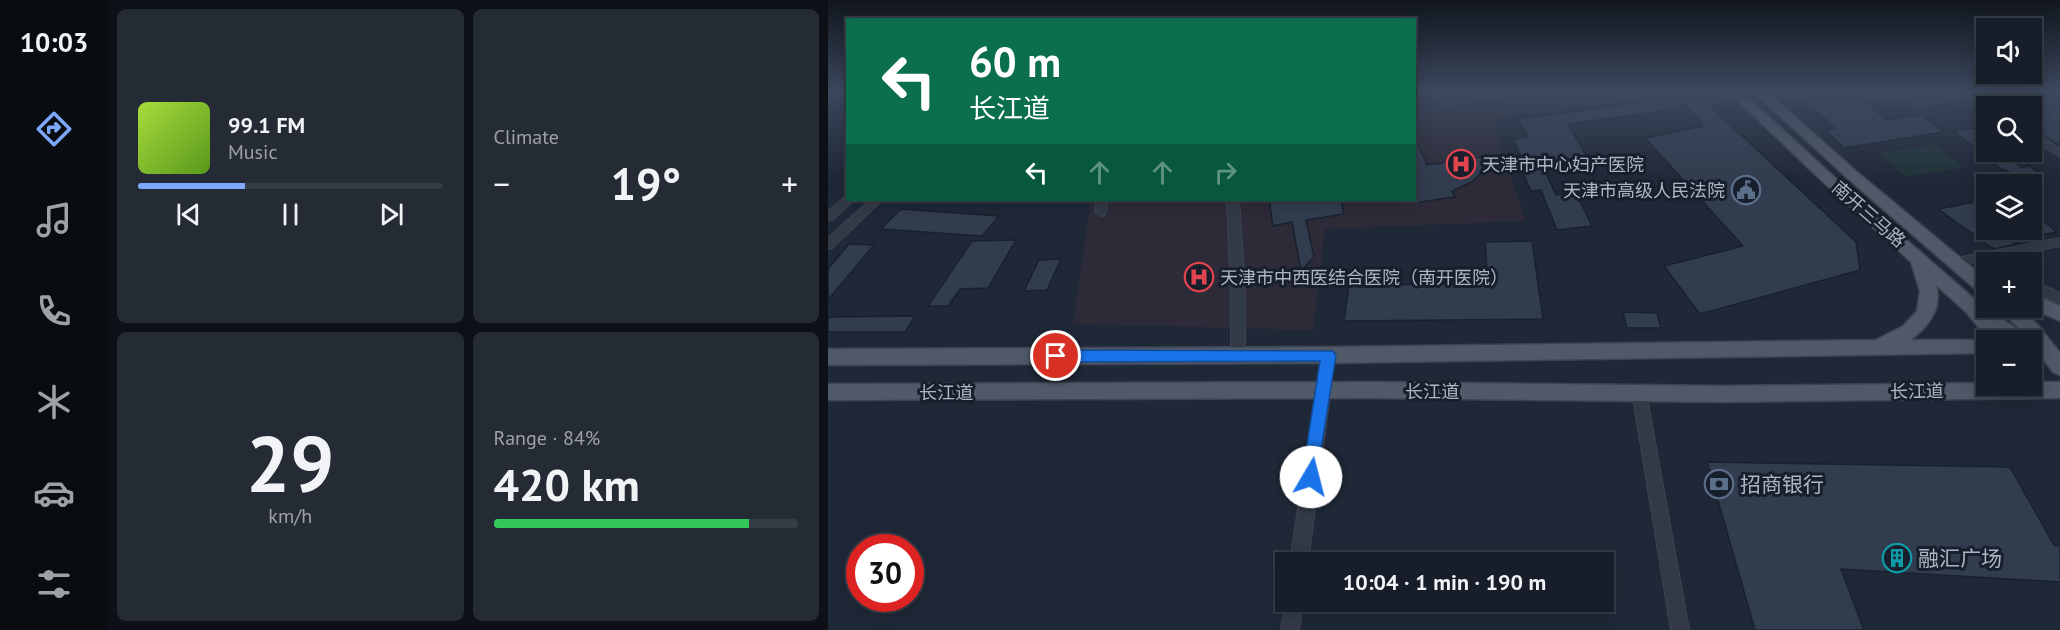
<!DOCTYPE html>
<html lang="en">
<head>
<meta charset="utf-8">
<style>
  :root { --surface:#171e29; --page:#242b35; --text:#f1f3f6; --muted:#9ea2a8; --line:#363c46; --accent:#7da7f9 }
  body { margin:0; font-family:"PT Sans","Noto Sans SC",sans-serif; background:var(--page); color:var(--text); height:100vh; display:flex; flex-direction:column; font-size:22px; white-space:nowrap }
  * { box-sizing:border-box; margin:0 }
  p { font-size:20px; color:var(--muted) }
  .icon { flex:none; width:33px; height:33px; fill:none; stroke:currentColor; stroke-width:2; stroke-linecap:round; stroke-linejoin:round }
  .map { position:relative; flex:1; overflow:hidden }
  .side { display:flex; flex-direction:column; gap:9px; padding:9px; background:#0d1017; width:720px }
  .side>* { flex:none }
  .top-card { position:absolute; left:18px; top:18px; width:570px; height:183px; border-radius:0px; box-shadow:0 3px 15px #0003,0 0 0 2px var(--line); background:#0b6e4f; color:#fff; overflow:hidden }
  .tools { position:absolute; left:1148px; top:18px; display:grid; gap:12px }
  .tools a { display:grid; place-items:center; width:66px; height:66px; border-radius:0px; background:var(--surface); box-shadow:0 3px 15px #0003,0 0 0 2px var(--line); font-size:30px }
  .speed { position:absolute; left:18px; top:534px; display:flex; gap:12px; font-size:30px; font-weight:700; text-align:center }
  .speed>* { display:grid; place-content:center; width:78px; height:78px; border-radius:50%; background:var(--surface); box-shadow:0 3px 15px #0003,0 0 0 2px var(--line); line-height:1 }
  .speed .limit { border:9px solid #d22; background:#fff; color:#111 }
  .pin { position:absolute; display:grid; place-items:center; width:51px; height:51px; color:#fff; margin:-26px; border:3px solid #fff; border-radius:50%; box-shadow:0 2px 6px #0007 }
  .me { position:absolute; width:66px; margin:-33px; rotate:8deg; stroke-linejoin:round; filter:drop-shadow(0 0 4px #0008) }
  .turn { display:flex; align-items:center; gap:21px; height:126px; padding:0 24px; font-size:27px }
  .turn .icon { width:78px; height:78px; stroke-width:2.5 }
  .turn b { display:block; font-size:42px; line-height:51px }
  .lanes { display:flex; align-items:center; height:57px; padding:0 24px; background:#0003; justify-content:center; gap:30px; direction:ltr }
  .lanes .off { opacity:.35 }
  .big { font-size:45px; font-weight:800; line-height:1.1 }
  .side .tile { flex:1; display:flex; flex-direction:column; justify-content:center; gap:9px; min-width:0; padding:0 21px; border-radius:9px; background:var(--page) }
  .side .dial { align-items:center; gap:0 }
  .dial b { font-size:78px; line-height:1 }
  .song { display:flex; align-items:center; gap:18px }
  .cover { width:72px; height:72px; border-radius:9px; background:linear-gradient(135deg,hsl(80 70% 55%),hsl(90 70% 35%)) }
  .played { height:6px; border-radius:3px; background:linear-gradient(90deg,var(--accent) 35%,var(--line) 35%) }
  .keys { display:flex; justify-content:space-around; direction:ltr }
  .heat { display:flex; justify-content:space-between; align-items:center; font-size:33px; direction:ltr }
  .charge { height:9px; border-radius:4px; background:linear-gradient(90deg,#34c759 84%,var(--line) 0) }
  .side .tiles { flex:1; display:grid; gap:9px; grid-template-columns:repeat(2,1fr) }
  .trip { position:absolute; left:447px; top:552px; width:339px; height:60px; border-radius:0px; background:var(--surface); box-shadow:0 3px 15px #0003,0 0 0 2px var(--line); font-weight:800; line-height:60px; text-align:center }
  main { display:flex; flex:1; min-height:0 }
  .dock { display:flex; flex-direction:column; width:108px; justify-content:space-around; align-items:center; background:#090c10; color:var(--muted) }
  .dock .icon { width:42px; height:42px }
  .dock .current { color:var(--accent) }
  .dock b { font-size:27px; color:var(--text) }
  .map>svg:first-child { display:block }
</style>
</head>
<body>
<main>
<nav class="dock">
<b>10:03</b>
<svg class="icon current" aria-label="directions" viewBox="0 0 24 24"><path d="M12 3l9 9-9 9-9-9zM9 14v-3h6M13 9l2 2-2 2"/></svg>
<svg class="icon" aria-label="music" viewBox="0 0 24 24"><path d="M9 18V5l10-2v13"/><circle cx="6" cy="18" r="3"/><circle cx="16" cy="16" r="3"/></svg>
<svg class="icon" aria-label="phone" viewBox="0 0 24 24"><path d="M5 4h4l2 5-3 2q2 4 5 5l2-3 5 2v4C11 20 4 13 5 4z"/></svg>
<svg class="icon" aria-label="climate" viewBox="0 0 24 24"><path d="M12 3v18M4 7l16 10M4 17L20 7"/></svg>
<svg class="icon" aria-label="car" viewBox="0 0 24 24"><path d="M5 17H2v-5l4-1 3-4h7l3 4 3 1v5h-3M9 17h6M6 11h13"/><circle cx="7" cy="17" r="2"/><circle cx="17" cy="17" r="2"/></svg>
<svg class="icon" aria-label="filters" viewBox="0 0 24 24"><path d="M4 7h16M4 17h16"/><circle cx="9" cy="7" r="2"/><circle cx="15" cy="17" r="2"/></svg>
</nav>
<section class="side">
<div class="tiles">
<div class="tile">
<div class="song"><i class="cover"></i><div><b>99.1 FM</b><p>Music</p></div></div>
<div class="played"></div>
<div class="keys"><svg class="icon" aria-label="previous" viewBox="0 0 24 24"><path d="M18 5L8 12l10 7zM5 5v14"/></svg><svg class="icon" aria-label="pause" viewBox="0 0 24 24"><path d="M8 5v14M16 5v14"/></svg><svg class="icon" aria-label="next" viewBox="0 0 24 24"><path d="M6 5l10 7-10 7zM19 5v14"/></svg></div>
</div>
<div class="tile"><p>Climate</p>
<div class="heat"><a>−</a><b class="big">19°</b><a>+</a></div>
</div>
<div class="tile dial"><b>29</b><p>km/h</p></div>
<div class="tile"><p>Range · 84%</p><b class="big">420 km</b><div class="charge"></div></div>
</div>
</section>
<div class="map">
<svg width="1232" height="630" viewBox="0 0 1232 630">
  <rect width="100%" height="100%" fill="#1f2837"/>
  <path fill="#2d2b38" d="M587,91H879L664,119L698,221L497,229L485,330L245,324L263,200H586Z"/>
  <path fill="#213438" d="M1107,145L1135,167L1077,177L1051,153Z"/>
  <g fill="#313c4e" stroke="#1a212e" stroke-width="1.5">
    <path d="M606,91H688V97L614,108Z"/>
    <path d="M966,91H1023L1059,120L1094,115L1115,132L1016,148L997,130L1007,128Z"/>
    <path d="M1115,91H1135L1145,99L1090,108L1076,97Z"/>
    <path d="M1152,91H1232V144H1229L1203,128V106H1172Z"/>
    <path d="M881,95L890,105L882,106L1028,242L1032,270L872,314L836,266L915,246L817,138L875,126L853,99Z"/>
    <path d="M847,98L855,108L740,124L760,159L714,165L728,195L748,193L764,226L729,230L713,190L703,191L694,171H700L685,139L700,137L690,119Z"/>
    <path d="M1144,128L1158,139V152H1174L1194,168L1201,166L1217,178L1194,182L1178,170L1176,171L1126,131Z"/>
    <path d="M586,135L599,165L654,157L655,166L652,174L644,182L624,191L627,197L586,203Z"/>
    <path d="M441,200H513L516,214L478,220L486,257L473,271L464,222L445,226Z"/>
    <path d="M1158,200V230H1203V211L1229,232L1184,241L1188,244L1166,249L1110,209Z"/>
    <path d="M73,209L171,216L154,236L53,229Z"/>
    <path d="M188,240L160,288L132,289L120,306H100L144,241Z"/>
    <path d="M704,241L715,319L516,321L521,285L628,284V276H648L659,268L657,242Z"/>
    <path d="M21,244L46,245L0,300V269Z"/>
    <path d="M233,259L219,290L196,291L211,260Z"/>
    <path d="M795,312L829,313L833,328H799Z"/>
    <path d="M87,316L77,332H0V317Z"/>
    <path d="M879,462L1182,467L1226,545L1232,546V582L1013,569L1036,630H927Z"/>
  </g>
  <g fill="none" stroke-linecap="round" stroke-linejoin="round">
    <g stroke="#3c4351" stroke-width="2">
      <g id="minor">
        <path d="M1036,91H1054L1049,94H1037Z"/>
        <path d="M1137,91H1148L1170,106H1159Z"/>
        <path d="M1203,130L1232,149V157L1203,138Z"/>
        <path d="M20,195V200H25L24,202L4,220L0,221V211Z"/>
        <path d="M42,200H54L4,248L0,249V238Z"/>
        <path d="M269,200H280L277,215L273,216L267,212Z"/>
        <path d="M399,200H411L417,294V356L415,360H405L403,356V294Z"/>
        <path d="M1232,238V246L1129,266L1123,262L1129,258Z"/>
        <path d="M1203,279L1232,293V303L1203,291Z"/>
        <path d="M500,349L505,351L507,355L480,562H462L493,355L495,351Z"/>
        <path d="M811,386L816,388L818,392L861,630H843L804,392L806,388Z"/>
        <path d="M458,600L475,602L471,630H453Z"/>
      </g>
    </g>
    <g stroke="#3c4351" stroke-width="3">
      <g id="major">
        <path d="M900,91H913L1004,175L1151,303L1162,316L1171,317L1197,334L1170,308H1190L1209,324L1232,353V375L1225,372L1214,358L1210,374L1203,377V340L1198,337L1200,340H1158V353L500,363L0,365V349L500,347L1048,340L1075,326L1089,311L1092,291L1083,262L994,181ZM1108,285L1139,313L1161,340H1082C1100,328 1115,308 1108,285Z"/>
        <path d="M925,91H938L1028,171L1158,279V295L1152,293L1018,177Z"/>
        <path d="M1203,293L1232,306V321L1203,308Z"/>
        <path d="M544,382L897,386L1158,383V386H1203V382H1232V398L897,402L544,398L0,400V384Z"/>
      </g>
    </g>
    <use href="#minor" fill="#333a47" fill-rule="evenodd"/>
    <use href="#major" fill="#505968" fill-rule="evenodd"/>
  </g>
  <linearGradient id="sky" x2="0" y2="1"><stop stop-color="#11161e"/><stop offset="0.51" stop-color="#3c485e"/><stop offset="1" stop-color="#3c485e" stop-opacity="0"/></linearGradient>
  <rect width="1232" height="179" fill="url(#sky)"/>
  <path fill="#1a73e8" stroke="#114b97" stroke-width="1.5" d="M228,350L505,351L508,355L488,482L483,484L477,482L474,477L492,361L228,362L223,360L221,356L223,352Z"/>
  <defs>
    <g id="hospital-ring" transform="scale(1.5)"><circle r="9.5" fill="#181f2c" stroke="#e0444e" stroke-width="1.5"/><path d="M-5-5h3v3.5h4V-5h3V5h-3V1.5h-4V5h-3Z" fill="#e0444e"/></g>
    <g id="civic-ring" transform="scale(1.5)"><circle r="9.5" fill="#181f2c" stroke="#5c6f8a" stroke-width="1.5"/><path d="M-.6-6.5H3V-4.5H.6V-3L4-1V1h2V6H-6V1h2V-1L-.6-3ZM-1.2 2.5V6h2.4V2.5Z" fill="#5c6f8a"/></g>
    <g id="bank-ring" transform="scale(1.5)"><circle r="9.5" fill="#181f2c" stroke="#5c6f8a" stroke-width="1.5"/><path d="M-6-4H6V4H-6ZM0-2.3a2.3 2.3 0 1 0 0 4.6a2.3 2.3 0 1 0 0-4.6Z" fill="#5c6f8a"/></g>
    <g id="building-ring" transform="scale(1.5)"><circle r="9.5" fill="#181f2c" stroke="#0f9aa8" stroke-width="1.5"/><path d="M-4-6H4V6H1V3H-1V6H-4ZM-2.5-4.3h1.7v1.8h-1.7ZM.8-4.3h1.7v1.8H.8ZM-2.5-1h1.7V.8h-1.7ZM.8-1h1.7V.8H.8Z" fill="#0f9aa8"/></g>
  </defs>
  <g fill-rule="evenodd">
    <use href="#hospital-ring" x="633" y="164"/>
    <use href="#civic-ring" x="918" y="190"/>
    <use href="#hospital-ring" x="371" y="277"/>
    <use href="#bank-ring" x="891" y="484"/>
    <use href="#building-ring" x="1069" y="558"/>
  </g>
  <g text-anchor="middle" dominant-baseline="central" stroke-width="6" stroke-linejoin="round" paint-order="stroke">
    <g font-size="18" fill="#adb5c4" stroke="#181f2c" text-anchor="start">
      <text x="654" y="164">天津市中心妇产医院</text>
      <text x="897" y="190" text-anchor="end">天津市高级人民法院</text>
      <text x="392" y="277">天津市中西医结合医院（南开医院）</text>
    </g>
    <g font-size="18" fill="#adb5c4" stroke="#181f2c">
      <text transform="translate(1041 214) rotate(41)">南开三马路</text>
      <text x="604" y="391">长江道</text>
      <text transform="translate(1089 391) rotate(-1)">长江道</text>
      <text x="118" y="392">长江道</text>
    </g>
    <g font-size="21" fill="#adb5c4" stroke="#181f2c" text-anchor="start">
      <text x="912" y="484">招商银行</text>
      <text x="1090" y="558">融汇广场</text>
    </g>
  </g>
</svg>
<div class="tools">
<a><svg class="icon" aria-label="sound" viewBox="0 0 24 24"><path d="M4 9h4l5-4v14l-5-4H4zM17 9q2 3 0 6"/></svg></a>
<a><svg class="icon" aria-label="search" viewBox="0 0 24 24"><circle cx="10" cy="10" r="6"/><path d="M15 15l6 6"/></svg></a>
<a><svg class="icon" aria-label="layers" viewBox="0 0 24 24"><path d="M12 4l9 5-9 5-9-5zM3 14l9 5 9-5"/></svg></a>
<a>+</a>
<a>−</a>
</div>
<div class="speed"><div class="limit">30</div></div>
<div class="pin" style="left:228px;top:356px;background:#d93025"><svg class="icon" aria-label="arrive" viewBox="0 0 24 24"><path d="M6 21V4h12l-3 4 3 4H6"/></svg></div>
<svg class="me" style="left:483px;top:477px" viewBox="-20 -20 40 40"><circle r="19" fill="#fff"/><path d="M0-13L10 11 0 6-10 11z" fill="#1a73e8"/></svg>
<div class="trip">10:04 · 1 min · 190 m</div>
<div class="top-card">
<div class="turn"><svg class="icon" aria-label="left" viewBox="0 0 24 24"><path d="M17 20v-9H6M10 6l-5 5 5 5"/></svg><div><b>60 m</b>长江道</div></div>
<div class="lanes"><svg class="icon" aria-label="left" viewBox="0 0 24 24"><path d="M17 20v-9H6M10 6l-5 5 5 5"/></svg><svg class="icon off" aria-label="ahead" viewBox="0 0 24 24"><path d="M12 20V5M6 11l6-6 6 6"/></svg><svg class="icon off" aria-label="ahead" viewBox="0 0 24 24"><path d="M12 20V5M6 11l6-6 6 6"/></svg><svg class="icon off" aria-label="right" viewBox="0 0 24 24"><path d="M7 20v-9h11M14 6l5 5-5 5"/></svg></div>
</div>
</div>
</main>
</body>
</html>
